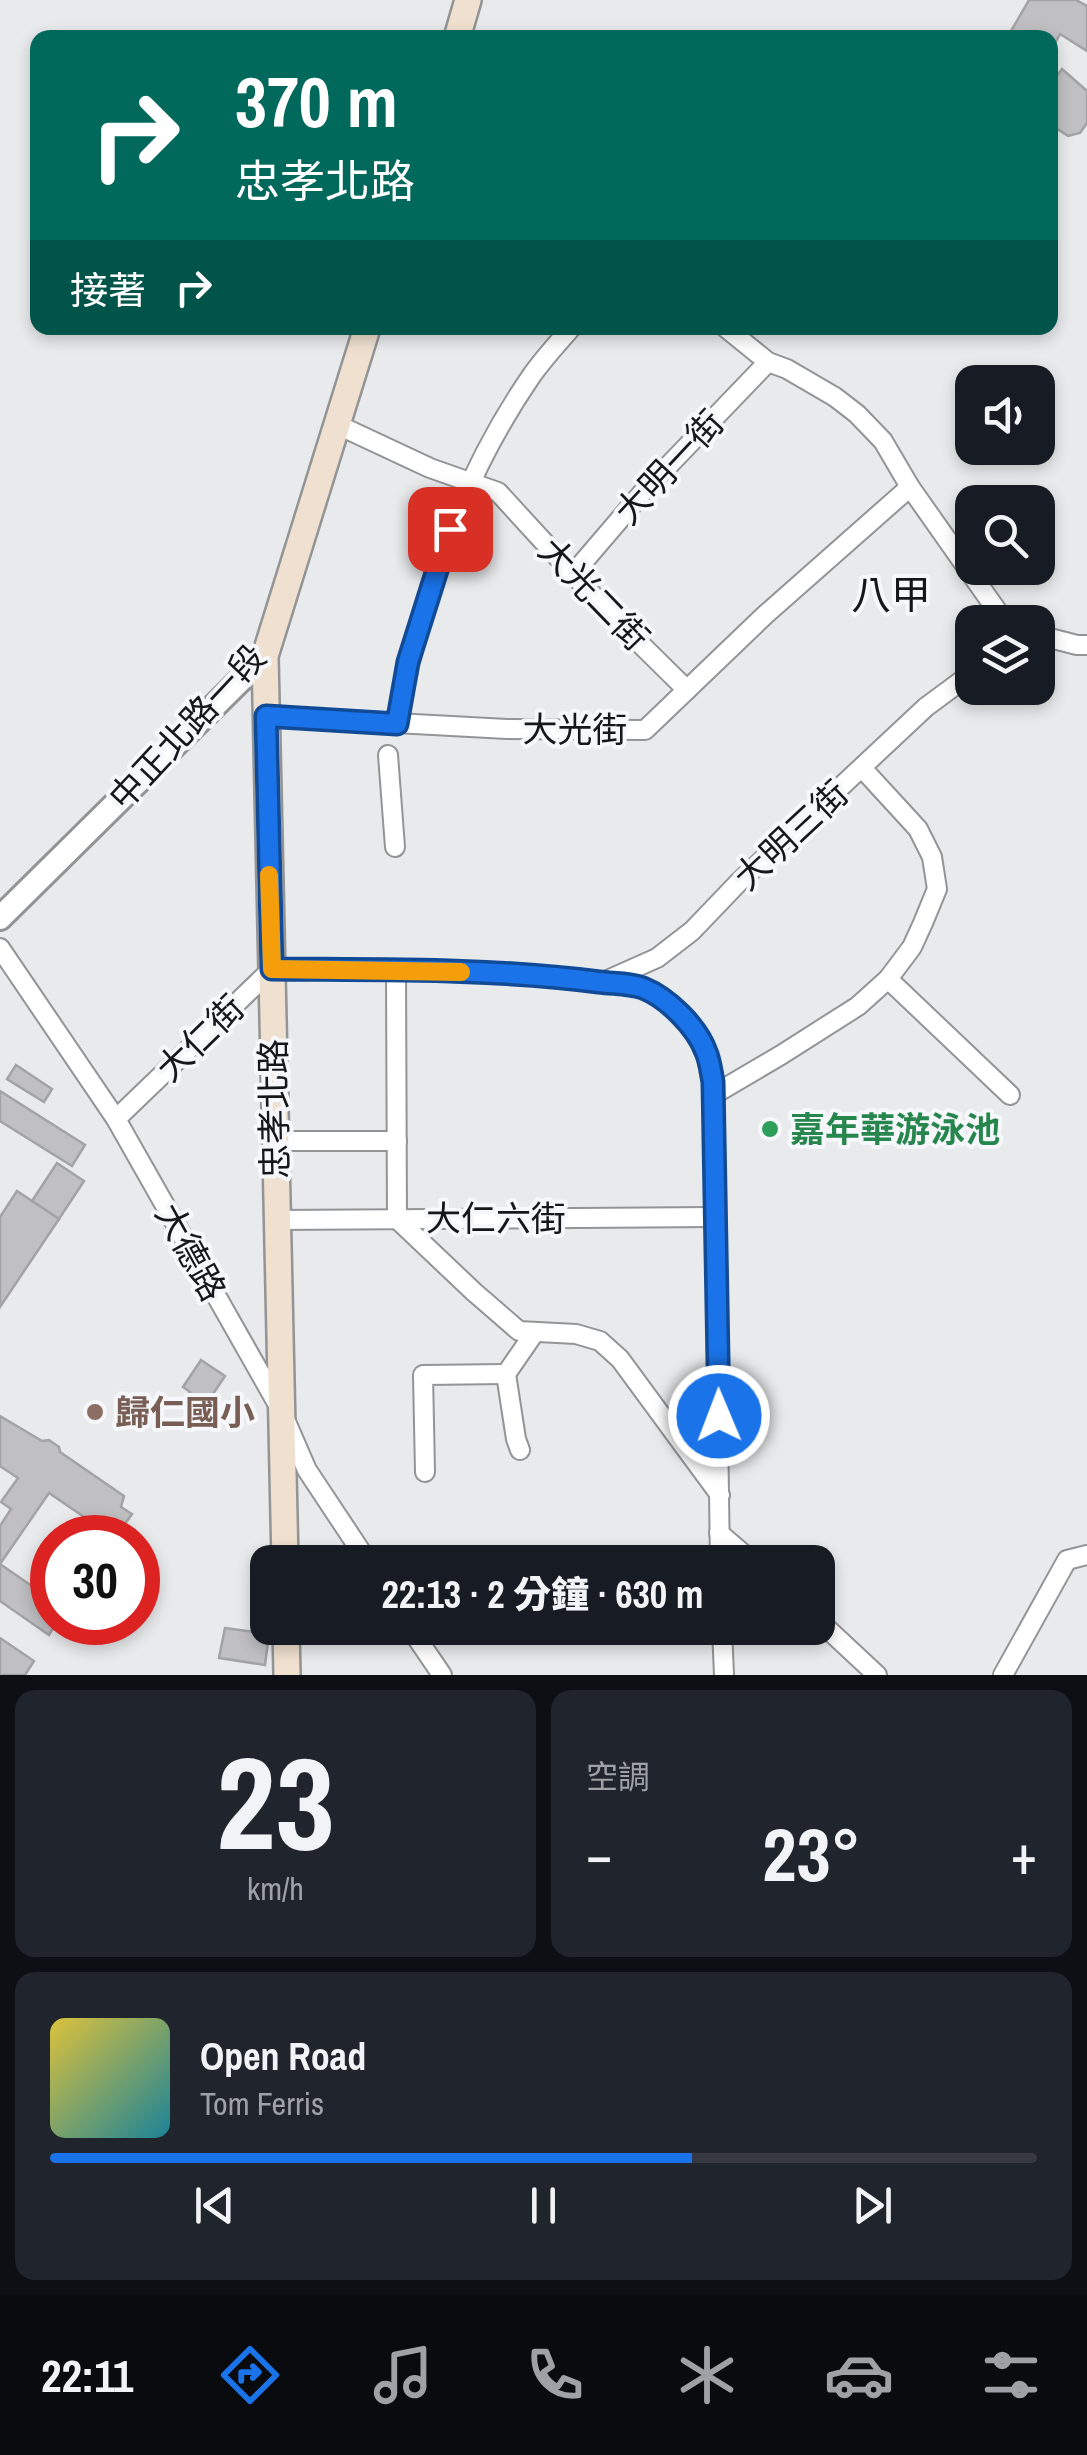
<!DOCTYPE html>
<html lang="zh-TW">
<head>
<meta charset="utf-8">
<style>
  :root { --surface:#171b24; --page:#20242c; --text:#f1f3f6; --muted:#9ea1a6; --line:#363941; --accent:#1a73e8 }
  body { margin:0; font-family:"Archivo Narrow","Noto Sans TC",sans-serif; background:var(--page); color:var(--text); height:100vh; display:flex; flex-direction:column; font-size:38px; white-space:nowrap }
  * { box-sizing:border-box; margin:0 }
  p { font-size:32px; color:var(--muted) }
  .icon { flex:none; width:55px; height:55px; fill:none; stroke:currentColor; stroke-width:2; stroke-linecap:round; stroke-linejoin:round }
  .map { position:relative; height:1675px; overflow:hidden }
  .drawer { display:flex; flex-direction:column; gap:15px; padding:15px; background:#0d0f14; flex:1 }
  .drawer>* { flex:none }
  .guide { position:absolute; left:30px; top:30px; width:1028px; height:305px; border-radius:20px; box-shadow:0 5px 15px #0003; background:#00695c; color:#fff; overflow:hidden }
  .controls { position:absolute; left:955px; top:365px; display:grid; gap:20px }
  .controls a { display:grid; place-items:center; width:100px; height:100px; border-radius:20px; background:var(--surface); box-shadow:0 5px 15px #0003; font-size:50px }
  .speed { position:absolute; left:30px; top:1515px; display:flex; gap:20px; font-size:50px; font-weight:700; text-align:center }
  .speed>* { display:grid; place-content:center; width:130px; height:130px; border-radius:50%; background:var(--surface); box-shadow:0 5px 15px #0003; line-height:1 }
  .speed .limit { border:15px solid #d22; background:#fff; color:#111 }
  .pin { position:absolute; display:grid; place-items:center; width:85px; height:85px; color:#fff; margin:-42px; border-radius:20px; box-shadow:0 5px 15px #0006 }
  .me { position:absolute; width:110px; margin:-55px; rotate:359deg; stroke-linejoin:round; filter:drop-shadow(0 0 8px #0008) }
  .turn { display:flex; align-items:center; gap:35px; height:210px; padding:0 40px; font-size:45px }
  .turn .icon { width:130px; height:130px; stroke-width:2.5 }
  .turn b { display:block; font-size:70px; line-height:85px }
  .then { display:flex; align-items:center; height:95px; padding:0 40px; background:#0003; gap:20px; font-size:38px }
  .big { font-size:75px; font-weight:800; line-height:1.1 }
  .drawer .widget { flex:1; display:flex; flex-direction:column; justify-content:center; gap:15px; min-width:0; padding:0 35px; border-radius:20px; background:var(--page) }
  .drawer .dial { align-items:center; gap:0 }
  .dial b { font-size:130px; line-height:1 }
  .song { display:flex; align-items:center; gap:30px }
  .cover { width:120px; height:120px; border-radius:15px; background:linear-gradient(135deg,hsl(50 70% 55%),hsl(190 70% 35%)) }
  .played { height:10px; border-radius:5px; background:linear-gradient(90deg,var(--accent) 65%,var(--line) 65%) }
  .keys { display:flex; justify-content:space-around; direction:ltr }
  .heat { display:flex; justify-content:space-between; align-items:center; font-size:55px; direction:ltr }
  .drawer .tiles { flex:1; display:grid; gap:15px; grid-template-columns:1fr 1fr }
  .widget:last-child { grid-column:span 2 }
  .trip { position:absolute; left:250px; top:1545px; width:585px; height:100px; border-radius:20px; background:var(--surface); box-shadow:0 5px 15px #0003; font-weight:800; line-height:100px; text-align:center }
  .dock { display:flex; height:160px; justify-content:space-around; align-items:center; background:#090b0e; color:var(--muted) }
  .dock .icon { width:70px; height:70px }
  .dock .on { color:var(--accent) }
  .dock b { font-size:45px; color:var(--text) }
  .map>svg:first-child { display:block }
</style>
</head>
<body>
<div class="map">
<svg width="1087" height="1675" viewBox="0 0 1087 1675">
  <rect width="100%" height="100%" fill="#e8eaec"/>
  <g fill="#c0bfc2" stroke="#a3a3a6" stroke-width="2.5">
    <path d="M1029,0H1076L1087,6V51L1060,34L1050,53V38H1007Z"/>
    <path d="M1062,69L1087,91V123L1080,133L1068,136L1050,124V79L1053,81Z"/>
    <path d="M16,1065L52,1089L44,1102L7,1079Z"/>
    <path d="M0,1091L85,1145L72,1166L0,1121Z"/>
    <path d="M57,1163L84,1181L59,1219L32,1201Z"/>
    <path d="M17,1191L59,1219L0,1307V1217Z"/>
    <path d="M201,1360L225,1376L207,1403L215,1408L206,1421L182,1404L190,1392L183,1387Z"/>
    <path d="M0,1416L42,1441L49,1440L59,1447L60,1452L124,1496L121,1507L132,1514L115,1538L49,1493L0,1564L52,1600V1622H57L49,1635L0,1601V1526L11,1509L1,1502L18,1478L0,1466Z"/>
    <path d="M225,1628L269,1634L265,1665L219,1658Z"/>
    <path d="M0,1638L34,1661L25,1675H0Z"/>
  </g>
  <g fill="none" stroke-linecap="round" stroke-linejoin="round">
    <g stroke="#929496" stroke-width="22">
      <g id="minor">
        <path d="M726,328L768,362L787,369L835,397L857,414L883,441L910,487L1005,622"/>
        <path d="M338,425L430,468L498,492L608,612L687,690"/>
        <path d="M573,574L644,491L768,362"/>
        <path d="M1038,635L1077,645H1087"/>
        <path d="M266,716L507,729L645,730L765,615L910,487"/>
        <path d="M397,725C419,601 460,479 532,375C544,358 558,343 571,328"/>
        <path d="M388,755L395,847"/>
        <path d="M0,948L116,1119L281,1410L307,1470L368,1562"/>
        <path d="M396,971L397,1219L474,1292L519,1331L576,1334L600,1341L620,1359L720,1495"/>
        <path d="M888,979L1010,1095"/>
        <path d="M603,982L657,958L692,931L738,883L926,707L972,673"/>
        <path d="M713,1095L781,1055L858,1006L888,979L912,947L923,923L937,889L932,857L918,829L862,768"/>
        <path d="M116,1119L272,969C380,970 491,967 598,982C614,984 628,983 643,988C668,998 697,1027 707,1052C710,1061 711,1072 713,1082L720,1562"/>
        <path d="M275,1141H397"/>
        <path d="M276,1220L715,1217"/>
        <path d="M520,1450L516,1439L506,1374L535,1332"/>
        <path d="M425,1472L423,1375L506,1374"/>
        <path d="M719,1533L753,1562"/>
        <path d="M818,1620L877,1675"/>
        <path d="M410,1628L442,1675"/>
        <path d="M722,1628L724,1675"/>
        <path d="M1003,1675L1067,1560L1087,1555"/>
      </g>
    </g>
    <g stroke="#929496" stroke-width="28">
      <path id="tertiary" d="M0,918L265,656"/>
    </g>
    <g stroke="#929496" stroke-width="30">
      <g id="secondary">
        <path d="M457,38L468,0"/>
        <path d="M285,1562L265,656L367,328"/>
        <path d="M286,1628L287,1675"/>
      </g>
    </g>
    <use href="#minor" stroke="#fff" stroke-width="18"/>
    <use href="#tertiary" stroke="#fff" stroke-width="22"/>
    <use href="#secondary" stroke="#efe0cf" stroke-width="25"/>
  </g>
  <g fill="none" stroke-linecap="round" stroke-linejoin="round">
    <g stroke="#114b97" stroke-width="25">
      <path id="route" d="M450,529L408,662L397,724L266,716L272,969C380,970 491,968 599,982C614,984 628,983 643,988C668,998 697,1027 706,1052C710,1061 711,1072 713,1082L719,1416"/>
    </g>
    <use href="#route" stroke="#1a73e8" stroke-width="18"/>
    <path stroke="#f59e0b" stroke-width="18" d="M269,875L272,969L461,972"/>
  </g>
  <circle fill="#2e9e5b" stroke="#f5f7fa" stroke-width="4" cx="770" cy="1129" r="10"/>
  <circle fill="#8d6e63" stroke="#f5f7fa" stroke-width="4" cx="95" cy="1412" r="10"/>
  <g text-anchor="middle" dominant-baseline="central" stroke-width="8" stroke-linejoin="round" paint-order="stroke">
    <g font-size="35" fill="#161718" stroke="#f5f7fa">
      <text transform="translate(669 467) rotate(-47)">大明一街</text>
      <text transform="translate(594 594) rotate(46)">大光二街</text>
      <text transform="translate(187 727) rotate(-47)">中正北路一段</text>
      <text x="575" y="729">大光街</text>
      <text transform="translate(791 835) rotate(-43)">大明三街</text>
      <text transform="translate(200 1038) rotate(-44)">大仁街</text>
      <text transform="translate(274 1109) rotate(-91)">忠孝北路</text>
      <text x="496" y="1218">大仁六街</text>
      <text transform="translate(191 1252) rotate(61)">大德路</text>
    </g>
    <g font-size="35" font-weight="bold" fill="#27864d" stroke="#f5f7fa" text-anchor="start">
      <text x="790" y="1129">嘉年華游泳池</text>
    </g>
    <g font-size="35" font-weight="bold" fill="#785e54" stroke="#f5f7fa" text-anchor="start">
      <text x="115" y="1412">歸仁國小</text>
    </g>
    <g font-size="40" fill="#161718" stroke="#f5f7fa">
      <text x="891" y="594">八甲</text>
    </g>
  </g>
</svg>
<div class="controls">
<a><svg class="icon" aria-label="sound" viewBox="0 0 24 24"><path d="M4 9h4l5-4v14l-5-4H4zM17 9q2 3 0 6"/></svg></a>
<a><svg class="icon" aria-label="search" viewBox="0 0 24 24"><circle cx="10" cy="10" r="6"/><path d="M15 15l6 6"/></svg></a>
<a><svg class="icon" aria-label="layers" viewBox="0 0 24 24"><path d="M12 4l9 5-9 5-9-5zM3 14l9 5 9-5"/></svg></a>
</div>
<div class="speed"><div class="limit">30</div></div>
<div class="pin" style="left:450px;top:529px;background:#d93025"><svg class="icon" aria-label="arrive" viewBox="0 0 24 24"><path d="M6 21V4h12l-3 4 3 4H6"/></svg></div>
<svg class="me" style="left:719px;top:1416px" viewBox="-20 -20 40 40"><circle r="17" fill="#1a73e8" stroke="#fff" stroke-width="3"/><path d="M0-11L8 9 0 5-8 9z" fill="#fff"/></svg>
<div class="trip">22:13 · 2 分鐘 · 630 m</div>
<div class="guide">
<div class="turn"><svg class="icon" aria-label="right" viewBox="0 0 24 24"><path d="M7 20v-9h11M14 6l5 5-5 5"/></svg><div><b>370 m</b>忠孝北路</div></div>
<div class="then">接著<svg class="icon" aria-label="right" viewBox="0 0 24 24"><path d="M7 20v-9h11M14 6l5 5-5 5"/></svg></div>
</div>
</div>
<section class="drawer">
<div class="tiles">
<div class="widget dial"><b>23</b><p>km/h</p></div>
<div class="widget"><p>空調</p>
<div class="heat"><a>−</a><b class="big">23°</b><a>+</a></div>
</div>
<div class="widget">
<div class="song"><i class="cover"></i><div><b>Open Road</b><p>Tom Ferris</p></div></div>
<div class="played"></div>
<div class="keys"><svg class="icon" aria-label="previous" viewBox="0 0 24 24"><path d="M18 5L8 12l10 7zM5 5v14"/></svg><svg class="icon" aria-label="pause" viewBox="0 0 24 24"><path d="M8 5v14M16 5v14"/></svg><svg class="icon" aria-label="next" viewBox="0 0 24 24"><path d="M6 5l10 7-10 7zM19 5v14"/></svg></div>
</div>
</div>
</section>
<nav class="dock">
<b>22:11</b>
<svg class="icon on" aria-label="directions" viewBox="0 0 24 24"><path d="M12 3l9 9-9 9-9-9zM9 14v-3h6M13 9l2 2-2 2"/></svg>
<svg class="icon" aria-label="music" viewBox="0 0 24 24"><path d="M9 18V5l10-2v13"/><circle cx="6" cy="18" r="3"/><circle cx="16" cy="16" r="3"/></svg>
<svg class="icon" aria-label="phone" viewBox="0 0 24 24"><path d="M5 4h4l2 5-3 2q2 4 5 5l2-3 5 2v4C11 20 4 13 5 4z"/></svg>
<svg class="icon" aria-label="climate" viewBox="0 0 24 24"><path d="M12 3v18M4 7l16 10M4 17L20 7"/></svg>
<svg class="icon" aria-label="car" viewBox="0 0 24 24"><path d="M5 17H2v-5l4-1 3-4h7l3 4 3 1v5h-3M9 17h6M6 11h13"/><circle cx="7" cy="17" r="2"/><circle cx="17" cy="17" r="2"/></svg>
<svg class="icon" aria-label="filters" viewBox="0 0 24 24"><path d="M4 7h16M4 17h16"/><circle cx="9" cy="7" r="2"/><circle cx="15" cy="17" r="2"/></svg>
</nav>
</body>
</html>
